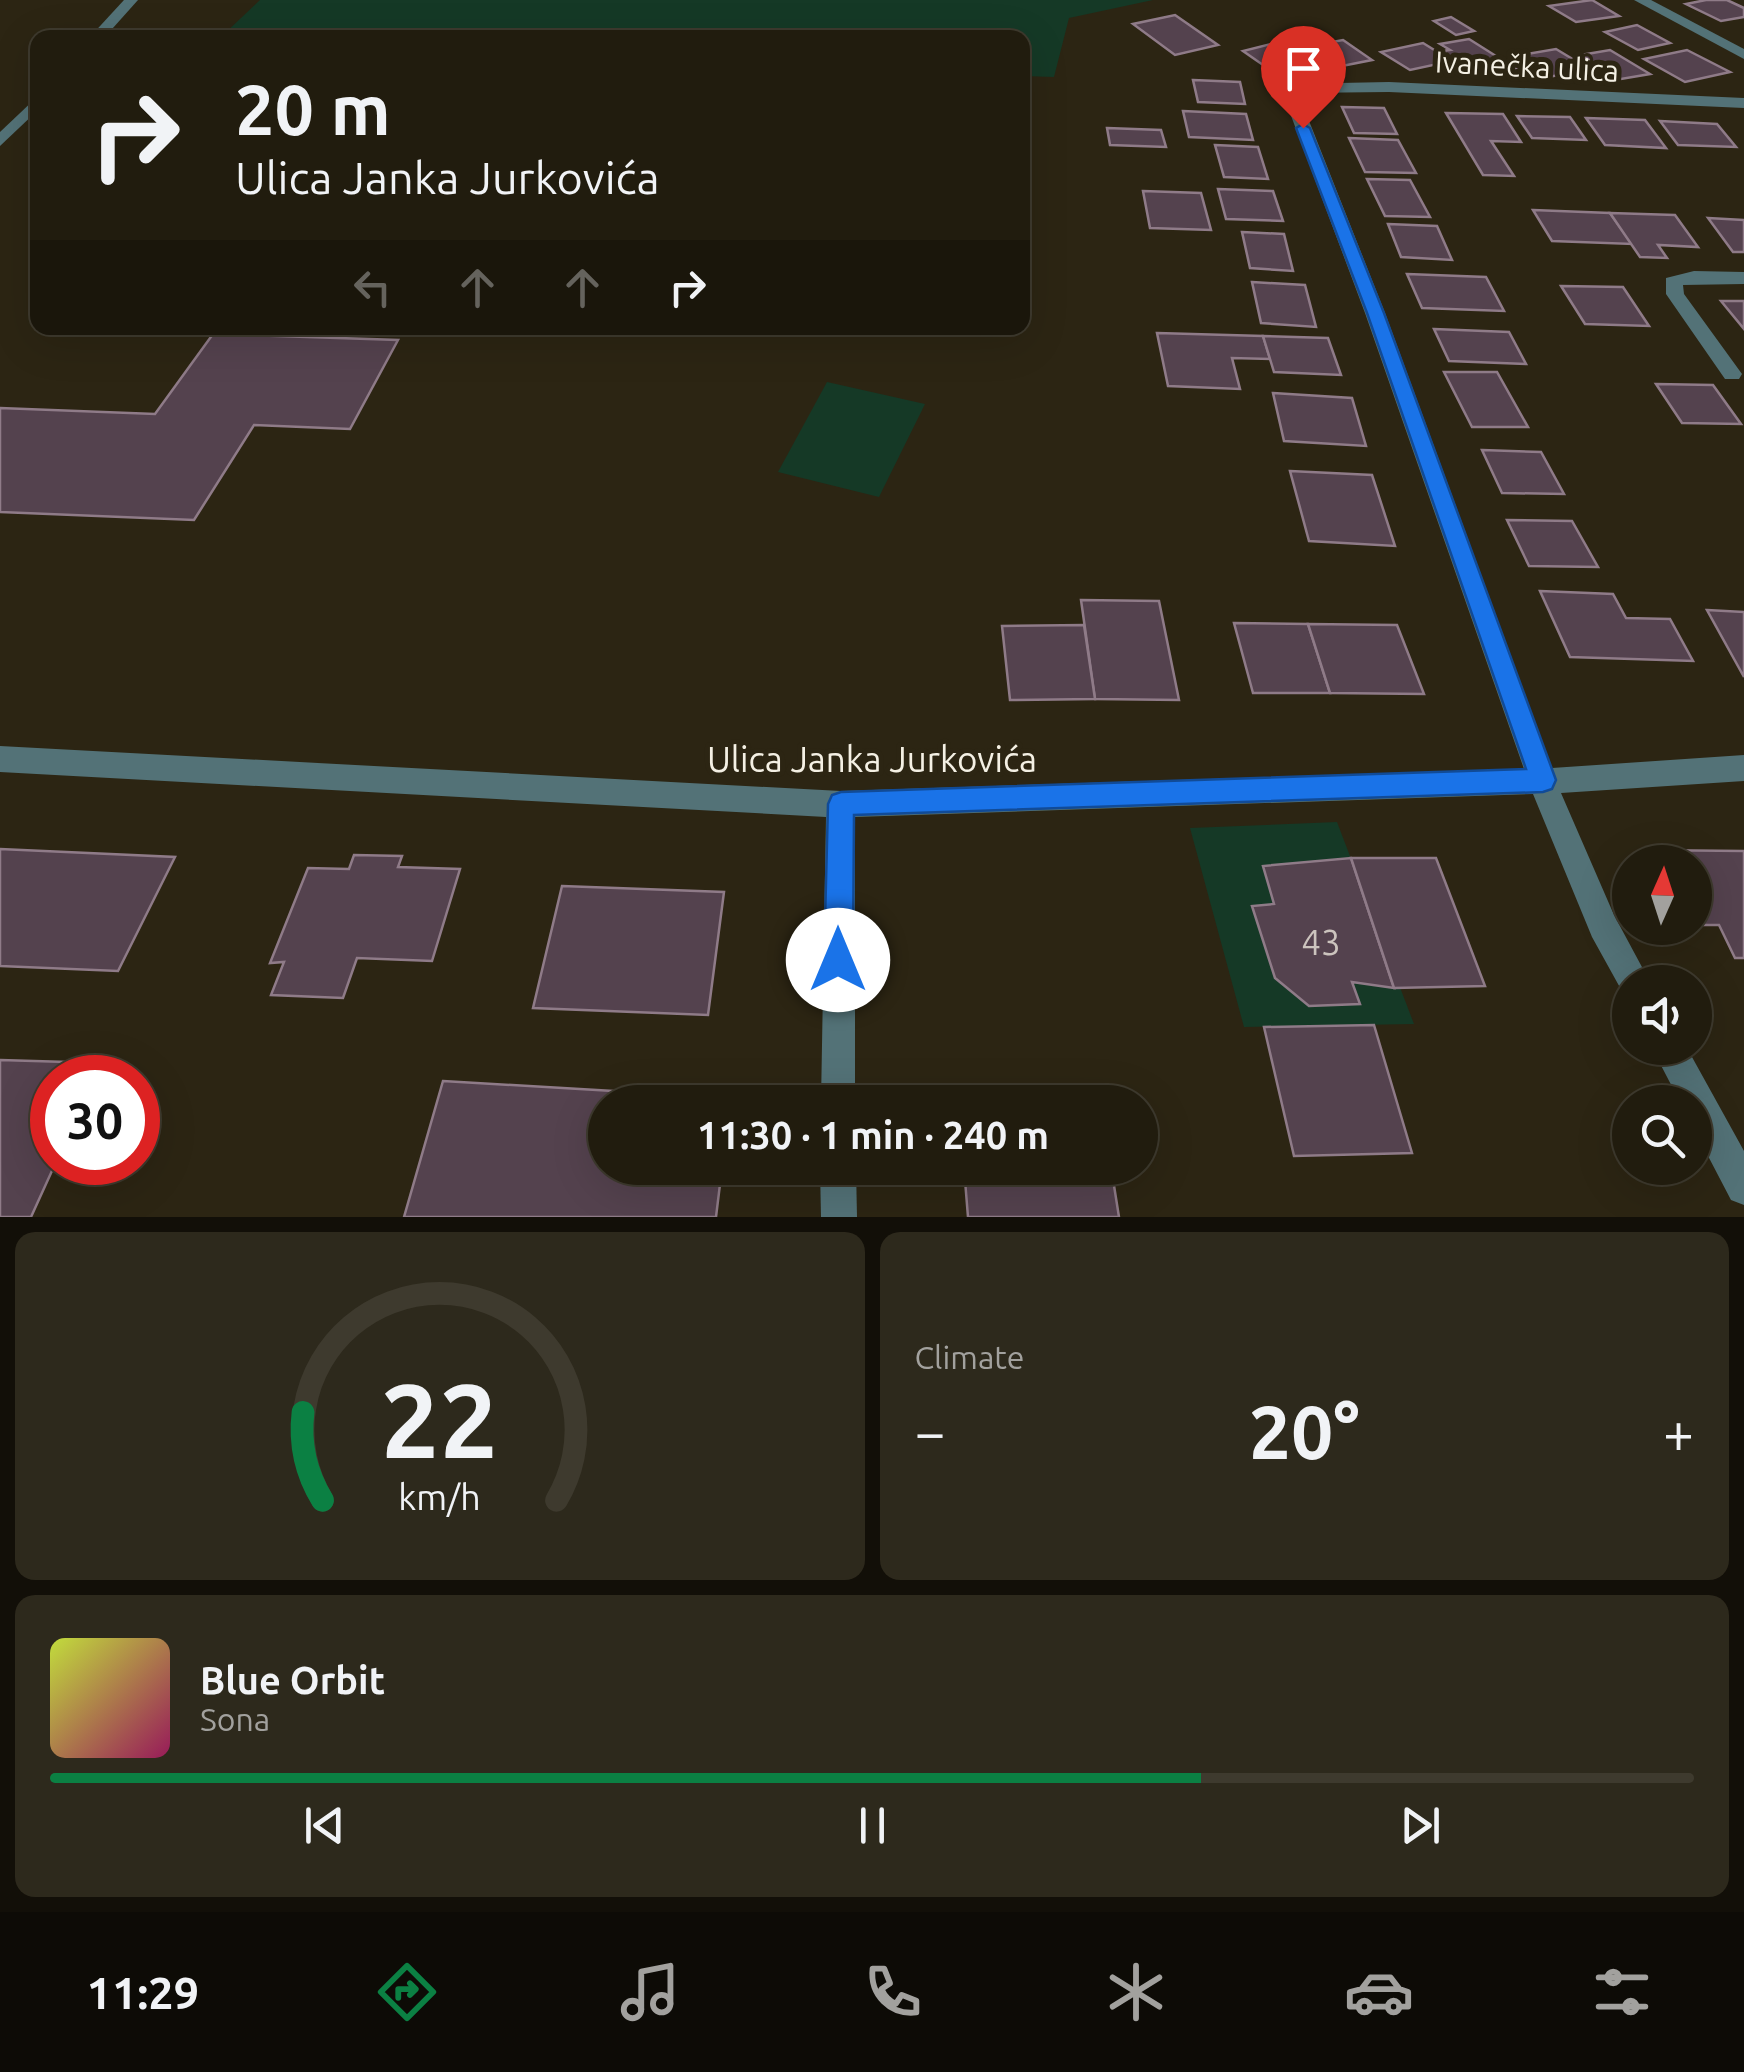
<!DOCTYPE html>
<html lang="en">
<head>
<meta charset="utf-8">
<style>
  :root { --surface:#211c0e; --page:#2d291c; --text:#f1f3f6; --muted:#a2a19e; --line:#3e3a2e; --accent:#0b8043 }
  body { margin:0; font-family:Ubuntu,sans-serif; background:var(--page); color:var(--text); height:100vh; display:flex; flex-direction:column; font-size:38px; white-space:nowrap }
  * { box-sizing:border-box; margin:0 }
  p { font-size:32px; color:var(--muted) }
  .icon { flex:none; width:55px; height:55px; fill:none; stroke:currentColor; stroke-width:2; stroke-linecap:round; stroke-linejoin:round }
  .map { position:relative; height:1217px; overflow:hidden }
  .details { display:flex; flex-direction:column; gap:15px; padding:15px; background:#120f08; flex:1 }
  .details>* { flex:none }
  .hud { position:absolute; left:30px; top:30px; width:1000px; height:305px; border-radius:20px; box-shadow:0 10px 40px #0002,0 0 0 2px var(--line); background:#211c0e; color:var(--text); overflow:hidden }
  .needle { width:65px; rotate:3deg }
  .controls { position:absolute; left:1612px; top:845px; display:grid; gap:20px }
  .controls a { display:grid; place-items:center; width:100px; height:100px; border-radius:50%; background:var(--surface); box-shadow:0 10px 40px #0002,0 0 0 2px var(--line); font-size:50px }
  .speed { position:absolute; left:30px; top:1055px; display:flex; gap:20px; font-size:50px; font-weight:700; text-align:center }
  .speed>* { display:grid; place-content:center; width:130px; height:130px; border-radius:50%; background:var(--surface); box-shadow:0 10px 40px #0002,0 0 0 2px var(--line); line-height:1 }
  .speed .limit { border:15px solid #d22; background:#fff; color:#111 }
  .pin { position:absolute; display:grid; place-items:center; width:85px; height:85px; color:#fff; margin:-102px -42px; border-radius:50% 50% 50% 0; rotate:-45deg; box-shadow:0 0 10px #0007 }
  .pin .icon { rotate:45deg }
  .me { position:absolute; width:110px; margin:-55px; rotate:0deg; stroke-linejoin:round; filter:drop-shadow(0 0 8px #0008) }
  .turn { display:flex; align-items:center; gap:35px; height:210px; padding:0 40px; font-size:45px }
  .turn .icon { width:130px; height:130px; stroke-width:2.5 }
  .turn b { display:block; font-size:70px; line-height:85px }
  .lanes { display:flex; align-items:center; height:95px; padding:0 40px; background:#0003; justify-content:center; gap:50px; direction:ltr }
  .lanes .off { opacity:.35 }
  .big { font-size:75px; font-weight:600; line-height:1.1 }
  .details .card { flex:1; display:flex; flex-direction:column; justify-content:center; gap:15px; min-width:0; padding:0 35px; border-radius:20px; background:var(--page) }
  .details .dial { align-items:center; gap:0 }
  .dial svg { height:260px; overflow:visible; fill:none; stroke:var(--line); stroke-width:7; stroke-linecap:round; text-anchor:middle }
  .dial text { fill:var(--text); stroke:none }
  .song { display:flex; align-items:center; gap:30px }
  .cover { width:120px; height:120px; border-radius:15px; background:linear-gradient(135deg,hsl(70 70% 55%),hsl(330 70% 35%)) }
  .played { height:10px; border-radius:5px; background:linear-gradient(90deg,var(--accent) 70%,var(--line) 70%) }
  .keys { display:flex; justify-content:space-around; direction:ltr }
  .heat { display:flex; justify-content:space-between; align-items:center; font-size:55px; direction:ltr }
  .details .tiles { flex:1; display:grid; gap:15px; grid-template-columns:1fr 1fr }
  .card:last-child { grid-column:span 2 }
  .trip { position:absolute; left:588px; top:1085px; width:570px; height:100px; border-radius:50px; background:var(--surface); box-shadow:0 10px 40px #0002,0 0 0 2px var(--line); font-weight:600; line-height:100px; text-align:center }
  .tab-bar { display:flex; height:160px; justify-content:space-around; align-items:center; background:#0d0b06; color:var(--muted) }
  .tab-bar .icon { width:70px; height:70px }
  .tab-bar .on { color:var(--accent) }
  .tab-bar b { font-size:45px; color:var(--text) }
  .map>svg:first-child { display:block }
</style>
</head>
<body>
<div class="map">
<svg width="1744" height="1217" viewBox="0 0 1744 1217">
  <rect width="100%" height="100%" fill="#2c2513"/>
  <g fill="#153926">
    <path d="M260,0H1153L1069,18L1054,77L1023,76L1022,38L221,37Z"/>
    <path d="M827,382L925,404L879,497L778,472Z"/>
    <path d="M1337,822L1414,1024L1244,1027L1190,828Z"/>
  </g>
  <g fill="#54424e" stroke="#8f7b88" stroke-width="2.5">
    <path d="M1592,0L1619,16L1576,22L1549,6Z"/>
    <path d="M1706,0H1727L1744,8V17L1721,21L1686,4Z"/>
    <path d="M1175,15L1218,45L1175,55L1133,24Z"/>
    <path d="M1451,17L1474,31L1456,35L1434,21Z"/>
    <path d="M1637,25L1670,43L1638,50L1605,32Z"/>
    <path d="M1469,39L1515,68L1478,75L1442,51L1450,50L1440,44Z"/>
    <path d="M1343,40L1372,60L1332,68L1304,47Z"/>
    <path d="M1275,43L1296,57L1263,65L1243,51Z"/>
    <path d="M1423,43L1452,61L1410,70L1381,52Z"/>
    <path d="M1556,49L1589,69L1549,77L1516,56Z"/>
    <path d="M1610,50L1650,74L1621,79L1581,55Z"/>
    <path d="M1687,50L1730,72L1685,82L1644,59Z"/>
    <path d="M1193,80L1240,82L1245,104L1198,102Z"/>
    <path d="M1342,107L1384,108L1397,134L1354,133Z"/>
    <path d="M1183,111L1246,114L1253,140L1189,137Z"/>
    <path d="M1446,113L1503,114L1521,142L1491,141L1514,176L1483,175Z"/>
    <path d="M1517,116L1570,117L1586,140L1532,138Z"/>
    <path d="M1586,118L1645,120L1666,148L1605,145Z"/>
    <path d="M1660,121L1717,124L1736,147L1678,145Z"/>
    <path d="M1107,128L1161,130L1166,147L1110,145Z"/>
    <path d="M1349,138L1398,140L1416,173L1365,172Z"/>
    <path d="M1215,145L1258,147L1268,179L1224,177Z"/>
    <path d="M1367,179L1410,180L1430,217L1385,216Z"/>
    <path d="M1218,189L1273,191L1283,221L1226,219Z"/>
    <path d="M1143,191L1201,193L1211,230L1150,228Z"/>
    <path d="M1533,210L1610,213L1632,244L1552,241Z"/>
    <path d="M1610,213L1675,215L1698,247L1658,245L1667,258L1640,257Z"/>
    <path d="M1708,218L1744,220V252H1733Z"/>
    <path d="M1388,224L1437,226L1452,260L1401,257Z"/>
    <path d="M1242,232L1284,234L1293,271L1250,268Z"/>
    <path d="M1407,274L1486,277L1504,311L1422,308Z"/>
    <path d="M1252,282L1305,285L1316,327L1261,323Z"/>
    <path d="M1561,286L1623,287L1649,326L1585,324Z"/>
    <path d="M1721,301H1744V329Z"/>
    <path d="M1434,329L1509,332L1526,364L1449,361Z"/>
    <path d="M1157,333L1263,336L1270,359L1232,358L1240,389L1168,386Z"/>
    <path d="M213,334L398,340L350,429L254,425L194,520L0,512V408L155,414Z"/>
    <path d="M1263,336L1328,338L1341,375L1274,372Z"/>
    <path d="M1444,372H1497L1528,427H1472Z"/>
    <path d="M1656,384L1713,385L1741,424L1682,423Z"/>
    <path d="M1273,393L1352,398L1366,446L1284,441Z"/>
    <path d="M1482,450L1541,452L1564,494L1502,493Z"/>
    <path d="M1290,471L1372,475L1395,546L1309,541Z"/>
    <path d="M1507,520L1572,521L1598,567L1529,566Z"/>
    <path d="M1540,591L1613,594L1626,618L1670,619L1693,661L1570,657Z"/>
    <path d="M1081,600L1159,601L1179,700L1095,699Z"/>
    <path d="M1707,610L1744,612V677Z"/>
    <path d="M1234,623L1308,624L1330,693H1253Z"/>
    <path d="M1308,624L1397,625L1424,694L1330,693Z"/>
    <path d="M1084,625L1095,699L1010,700L1002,626Z"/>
    <path d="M0,849L175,857L118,971L0,966Z"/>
    <path d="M1644,850L1744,851V958H1735L1719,925H1695V862H1650Z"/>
    <path d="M354,855L402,856L398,867L460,869L432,961L357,958L343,998L271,995L284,962L270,963L308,868L349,869Z"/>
    <path d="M1351,858L1394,988L1352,982L1360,1004L1309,1006L1275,978L1252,906L1274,904L1263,866Z"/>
    <path d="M1351,858H1436L1485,986L1394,988Z"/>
    <path d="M562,886L724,892L708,1015L533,1008Z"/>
    <path d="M1374,1025L1412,1153L1294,1156L1264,1027Z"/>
    <path d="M0,1060L101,1063L94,1078H52V1162H56L31,1217H0Z"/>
    <path d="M443,1081L731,1098L730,1102H605V1168H722L716,1217H404Z"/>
    <path d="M1112,1173L1119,1217H968L965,1180Z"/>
  </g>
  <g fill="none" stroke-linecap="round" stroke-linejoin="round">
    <g fill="#537277" fill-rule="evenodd">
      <path d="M124,0H138L104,38H89Z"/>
      <path d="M1634,0H1651L1744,49V59Z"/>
      <path d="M1389,82L1744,98V108L1389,92L1298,93L1385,313L1552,768L1744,755V781L1561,793L1614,915L1650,982H1630V996L1623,993L1592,937L1533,794L855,817V1102H821L826,817L0,772V746L841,791L1524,769L1365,313L1281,89L1289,84Z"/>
      <path d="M38,96V110L0,146V132Z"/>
      <path d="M1694,271L1744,272V284L1683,285L1684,294L1742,374L1739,379H1725L1666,294V278Z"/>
      <path d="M1652,1048H1687L1744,1151V1205L1731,1200L1695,1131V1102H1680Z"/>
      <path d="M820,1168H856L857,1217H821Z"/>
    </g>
  </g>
  <path fill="#1a73e8" stroke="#114b97" stroke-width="2.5" d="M1303,124L1310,128L1384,313L1556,780L1552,789L1543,792L854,815L853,960L848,970L838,975L828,970L824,960L828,804L832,795L841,792L1526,769L1367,313L1296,128Z"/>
  <g text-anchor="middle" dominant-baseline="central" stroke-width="10" stroke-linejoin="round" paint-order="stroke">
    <g font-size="30" fill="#f4f0e4" stroke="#2c2513">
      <text transform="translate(1527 66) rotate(3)">Ivanečka ulica</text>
    </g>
    <g font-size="35" fill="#f4f0e4" stroke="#2c2513">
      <text x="872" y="759">Ulica Janka Jurkovića</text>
    </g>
    <g font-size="35" fill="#ccc4be">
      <text x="1321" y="942">43</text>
    </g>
  </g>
</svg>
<div class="controls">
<a><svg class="needle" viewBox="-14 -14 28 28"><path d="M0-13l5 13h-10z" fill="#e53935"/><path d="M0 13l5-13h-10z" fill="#a2a19e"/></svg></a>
<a><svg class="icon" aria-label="sound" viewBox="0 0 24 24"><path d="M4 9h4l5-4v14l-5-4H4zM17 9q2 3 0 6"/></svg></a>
<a><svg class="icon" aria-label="search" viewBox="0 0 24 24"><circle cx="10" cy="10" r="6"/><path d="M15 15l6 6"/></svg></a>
</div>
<div class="speed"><div class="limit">30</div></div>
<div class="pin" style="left:1303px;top:128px;background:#d93025"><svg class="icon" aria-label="arrive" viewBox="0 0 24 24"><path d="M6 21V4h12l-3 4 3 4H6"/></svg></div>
<svg class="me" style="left:838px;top:960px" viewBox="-20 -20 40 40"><circle r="19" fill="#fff"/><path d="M0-13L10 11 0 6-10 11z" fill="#1a73e8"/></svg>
<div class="trip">11:30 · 1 min · 240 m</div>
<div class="hud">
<div class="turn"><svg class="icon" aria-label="right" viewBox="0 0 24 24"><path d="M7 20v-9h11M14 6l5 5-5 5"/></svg><div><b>20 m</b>Ulica Janka Jurkovića</div></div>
<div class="lanes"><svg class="icon off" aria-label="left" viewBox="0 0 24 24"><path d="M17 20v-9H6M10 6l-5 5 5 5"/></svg><svg class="icon off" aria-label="ahead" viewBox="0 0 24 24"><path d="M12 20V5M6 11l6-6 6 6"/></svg><svg class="icon off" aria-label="ahead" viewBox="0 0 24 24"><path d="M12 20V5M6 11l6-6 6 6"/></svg><svg class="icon" aria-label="right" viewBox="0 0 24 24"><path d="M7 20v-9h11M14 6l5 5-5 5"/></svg></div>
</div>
</div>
<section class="details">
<div class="tiles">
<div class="card dial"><svg viewBox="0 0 100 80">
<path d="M14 69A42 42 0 1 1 86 69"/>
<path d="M14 69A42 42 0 0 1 8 42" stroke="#0b8043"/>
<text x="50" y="56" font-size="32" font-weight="700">22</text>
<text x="50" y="72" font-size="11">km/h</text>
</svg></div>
<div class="card"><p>Climate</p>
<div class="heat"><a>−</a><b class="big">20°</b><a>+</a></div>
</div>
<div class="card">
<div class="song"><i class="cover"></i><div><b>Blue Orbit</b><p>Sona</p></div></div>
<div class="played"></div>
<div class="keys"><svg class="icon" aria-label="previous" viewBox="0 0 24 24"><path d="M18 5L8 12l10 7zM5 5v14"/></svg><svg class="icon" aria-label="pause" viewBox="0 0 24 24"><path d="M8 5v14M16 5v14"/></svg><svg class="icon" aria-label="next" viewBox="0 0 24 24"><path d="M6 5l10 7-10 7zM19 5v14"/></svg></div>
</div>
</div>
</section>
<nav class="tab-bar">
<b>11:29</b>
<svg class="icon on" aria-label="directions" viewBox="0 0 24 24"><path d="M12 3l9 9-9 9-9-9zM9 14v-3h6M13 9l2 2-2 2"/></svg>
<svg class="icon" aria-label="music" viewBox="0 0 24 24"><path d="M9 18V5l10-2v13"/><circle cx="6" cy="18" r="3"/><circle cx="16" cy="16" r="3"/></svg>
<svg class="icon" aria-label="phone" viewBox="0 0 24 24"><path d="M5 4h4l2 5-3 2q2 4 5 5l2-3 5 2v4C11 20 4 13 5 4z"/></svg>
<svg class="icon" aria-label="climate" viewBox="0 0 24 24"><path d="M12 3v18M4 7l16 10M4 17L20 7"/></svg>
<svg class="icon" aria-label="car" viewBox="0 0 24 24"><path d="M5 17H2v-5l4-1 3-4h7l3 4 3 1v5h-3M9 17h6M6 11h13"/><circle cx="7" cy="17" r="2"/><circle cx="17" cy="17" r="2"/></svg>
<svg class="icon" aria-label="filters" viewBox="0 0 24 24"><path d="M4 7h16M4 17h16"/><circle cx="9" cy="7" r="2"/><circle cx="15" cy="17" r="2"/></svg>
</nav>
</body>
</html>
